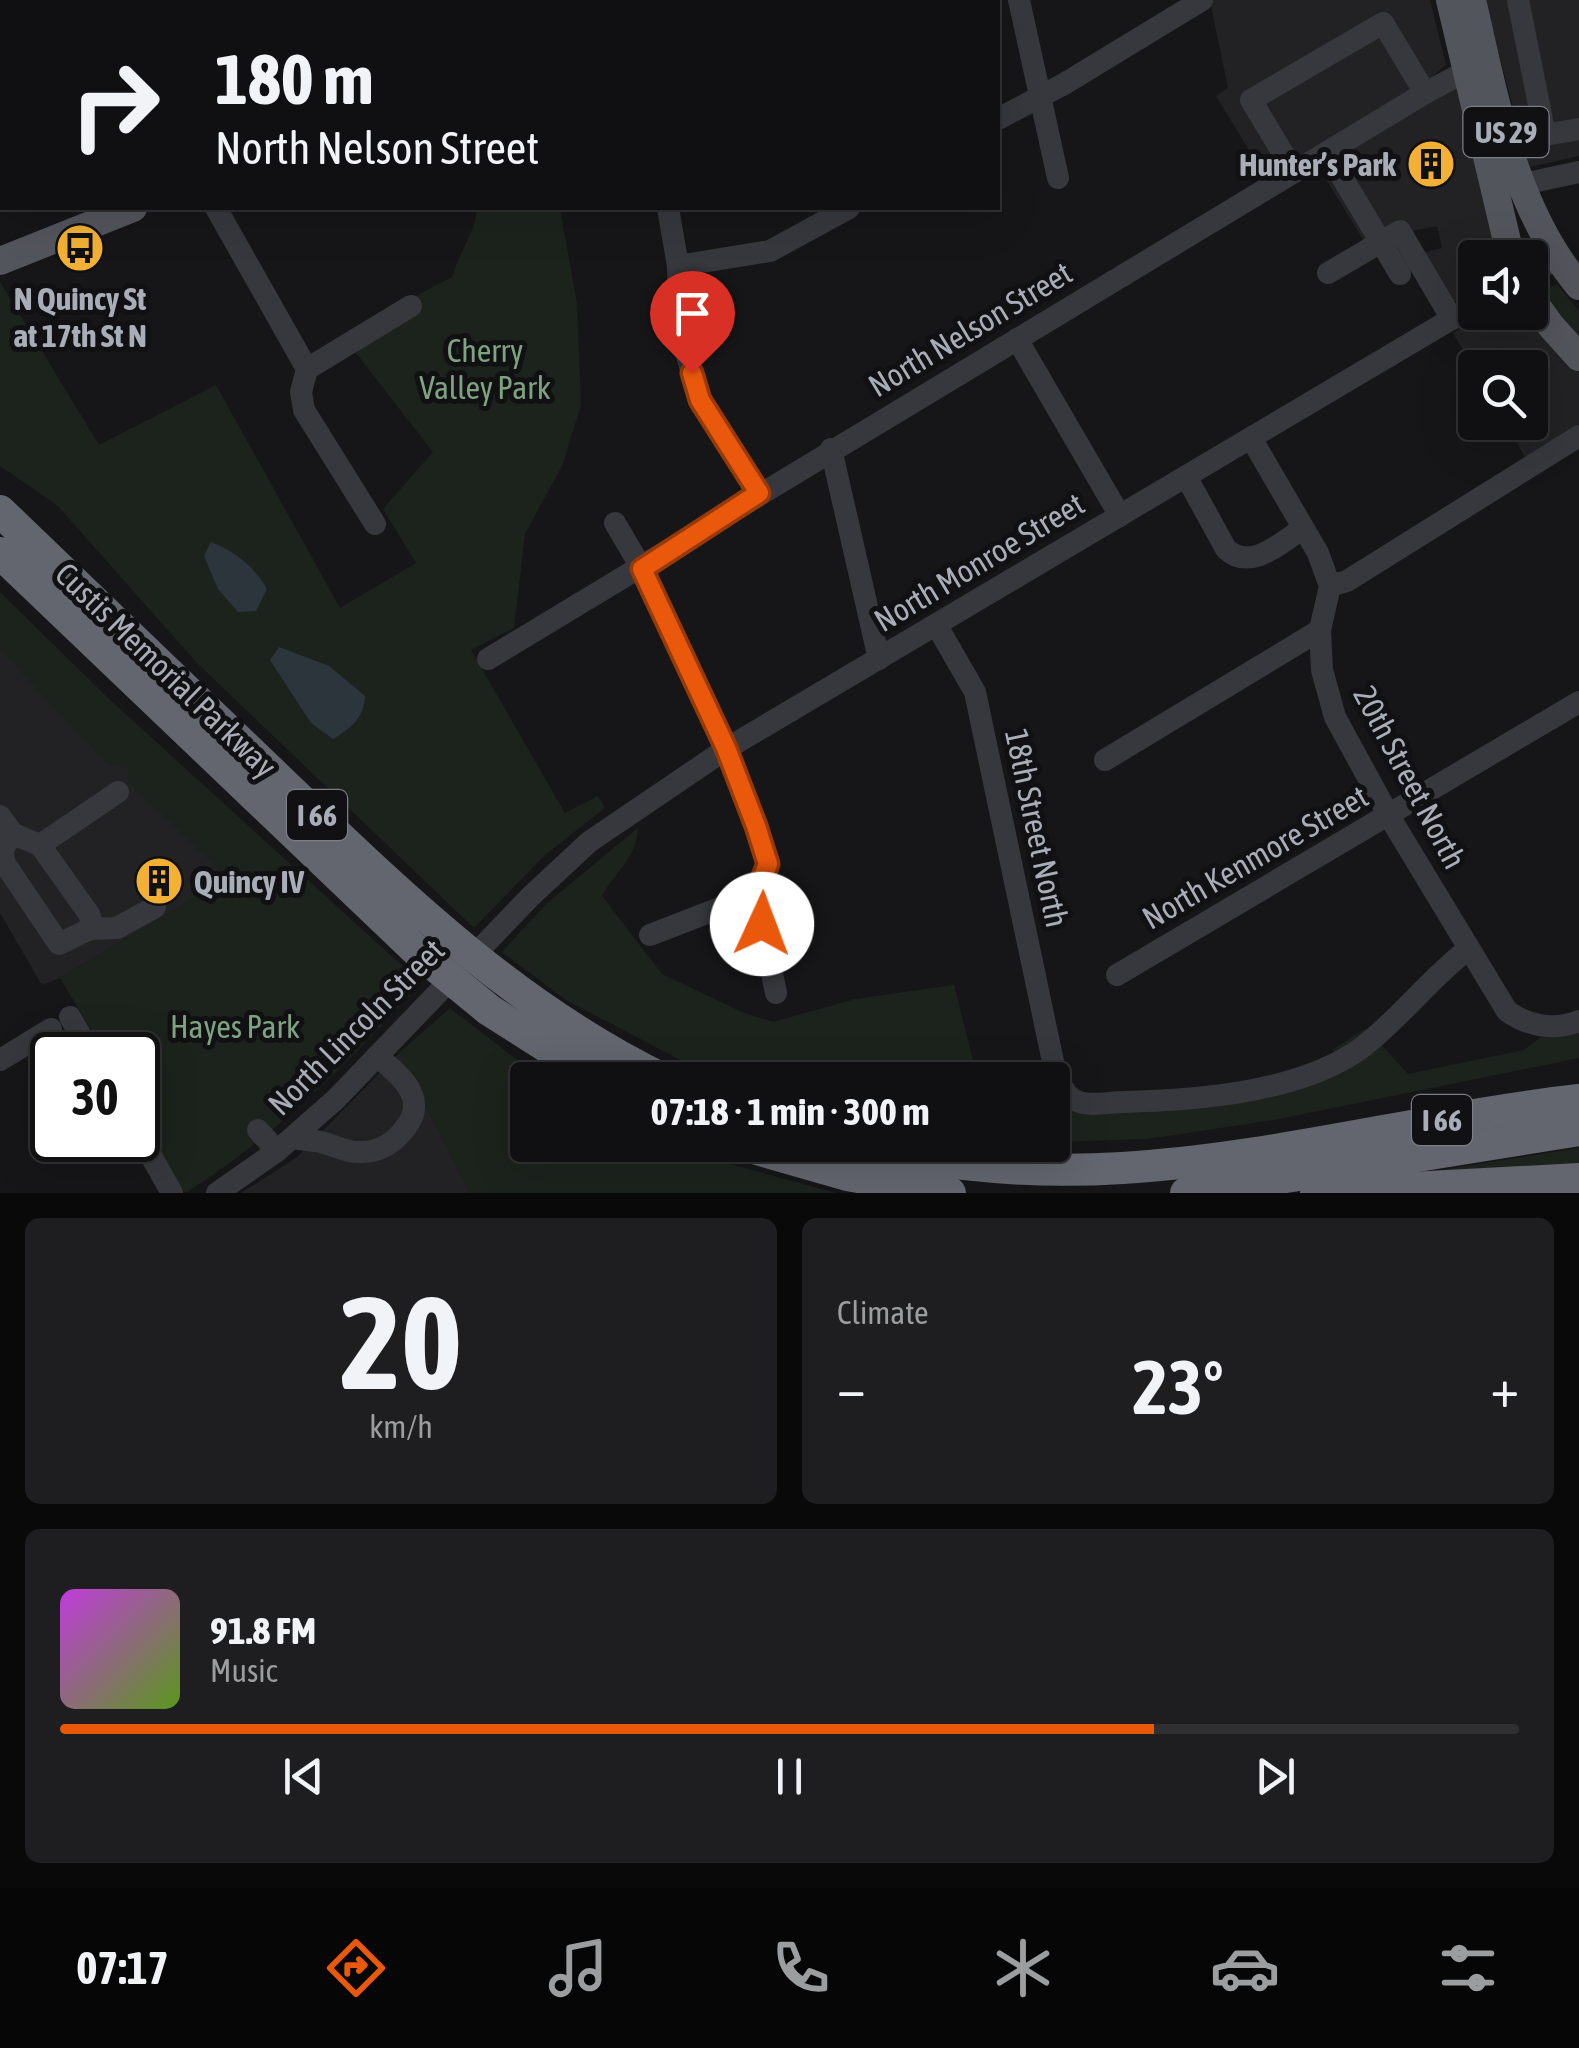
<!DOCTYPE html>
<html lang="en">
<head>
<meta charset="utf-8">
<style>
  :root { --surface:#101012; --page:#1e1e20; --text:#f1f3f6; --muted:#9c9d9f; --line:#303032; --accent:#ea580c }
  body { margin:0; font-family:"Asap Condensed",sans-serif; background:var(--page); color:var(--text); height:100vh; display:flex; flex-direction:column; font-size:38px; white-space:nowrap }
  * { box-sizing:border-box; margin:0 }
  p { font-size:32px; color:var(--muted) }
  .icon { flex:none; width:55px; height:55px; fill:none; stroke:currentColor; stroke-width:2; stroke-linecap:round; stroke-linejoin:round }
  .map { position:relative; height:1193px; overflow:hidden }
  .panel { display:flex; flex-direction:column; gap:25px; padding:25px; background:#09090a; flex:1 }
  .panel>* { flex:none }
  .top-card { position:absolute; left:0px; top:0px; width:1000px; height:210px; box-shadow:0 10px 40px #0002,0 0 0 2px var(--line); background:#101012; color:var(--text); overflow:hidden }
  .buttons { position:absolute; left:1458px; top:240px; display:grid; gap:20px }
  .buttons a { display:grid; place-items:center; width:90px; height:90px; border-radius:10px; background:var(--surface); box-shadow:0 10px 40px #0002,0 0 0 2px var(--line); font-size:50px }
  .speed { position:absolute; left:30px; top:1032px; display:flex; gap:20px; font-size:50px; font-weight:700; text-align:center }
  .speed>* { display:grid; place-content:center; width:130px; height:130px; border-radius:50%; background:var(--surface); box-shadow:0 10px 40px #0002,0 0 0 2px var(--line); line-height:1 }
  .speed .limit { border:5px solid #111; border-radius:15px; background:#fff; color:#111 }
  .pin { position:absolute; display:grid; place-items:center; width:85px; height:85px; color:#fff; margin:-102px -42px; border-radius:50% 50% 50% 0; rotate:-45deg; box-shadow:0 0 10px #0007 }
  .pin .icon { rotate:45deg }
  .me { position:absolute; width:110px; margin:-55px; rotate:2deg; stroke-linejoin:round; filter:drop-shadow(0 0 8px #0008) }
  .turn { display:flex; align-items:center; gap:35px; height:210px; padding:0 50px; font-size:45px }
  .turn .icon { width:130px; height:130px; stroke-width:2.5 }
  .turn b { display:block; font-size:70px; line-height:85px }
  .big { font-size:75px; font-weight:700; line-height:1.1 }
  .panel .tile { flex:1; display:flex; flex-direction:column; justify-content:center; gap:15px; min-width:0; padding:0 35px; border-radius:15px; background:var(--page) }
  .panel .dial { align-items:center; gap:0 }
  .dial b { font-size:130px; line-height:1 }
  .song { display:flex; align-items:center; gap:30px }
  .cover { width:120px; height:120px; border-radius:15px; background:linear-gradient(135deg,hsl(290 70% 55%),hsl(90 70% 35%)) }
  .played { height:10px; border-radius:5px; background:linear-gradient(90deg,var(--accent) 75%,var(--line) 75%) }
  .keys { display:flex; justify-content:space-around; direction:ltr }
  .heat { display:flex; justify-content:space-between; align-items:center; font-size:55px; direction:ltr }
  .panel .tiles { flex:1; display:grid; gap:25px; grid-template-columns:1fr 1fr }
  .tile:last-child { grid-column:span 2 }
  .trip { position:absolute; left:510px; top:1062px; width:560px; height:100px; border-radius:10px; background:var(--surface); box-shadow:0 10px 40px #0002,0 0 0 2px var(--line); font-weight:700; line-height:100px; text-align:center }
  .dock { display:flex; height:160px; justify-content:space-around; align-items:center; background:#060607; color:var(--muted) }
  .dock .icon { width:70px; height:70px }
  .dock .current { color:var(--accent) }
  .dock b { font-size:45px; color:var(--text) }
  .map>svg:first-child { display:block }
</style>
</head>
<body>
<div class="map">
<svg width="1579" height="1193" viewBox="0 0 1579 1193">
  <rect width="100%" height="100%" fill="#161618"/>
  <g fill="#222225">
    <path d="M1213,0H1430L1446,65L1429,79L1266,178L1216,96L1228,88L1210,1Z"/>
    <path d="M1485,0H1579V156L1530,167L1527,161Z"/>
    <path d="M1458,86L1499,257L1475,258V289L1446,307L1415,255L1442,248L1437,226L1364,241L1326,179L1343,169L1335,155Z"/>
    <path d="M1486,313H1526L1579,372V427L1526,459L1506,423L1530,422V368L1475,370L1453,333Z"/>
    <path d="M0,649L128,768L131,778L228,878L60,978L42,985L0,913Z"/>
    <path d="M399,1053L470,1193H241L296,1158Z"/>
  </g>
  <g fill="#1c231d">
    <path d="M477,208H560L577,304L581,405L563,464L525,534L514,628L471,650L565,813L598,796L605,808L545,855L474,928L197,663L57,505L0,466V282L99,445L216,385L340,608L416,563L383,509L433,452L352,348L412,298L452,277C458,256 477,227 477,208Z"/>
    <path d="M1557,284L1579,311V345L1542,292Z"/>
    <path d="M0,592L108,698L421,983C350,1061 276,1136 187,1192L181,1191L138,1110V1055H106L60,978L228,878L128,781V768L107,764L0,649Z"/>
    <path d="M638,828C637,858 616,870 602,896L662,974L744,1013L773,1022L855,999L954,985L978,1080H737L686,1063L566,1000L502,952L546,904Z"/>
    <path d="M450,1008L543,1080H528V1145H680L712,1159L836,1193H470L399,1053Z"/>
    <path d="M1366,1028L1408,1074L1524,1050L1541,1037L1579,1030V1058L1274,1120L1147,1139L1053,1142L1052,1085L1068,1112L1215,1102L1344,1065L1332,1050Z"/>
    <path d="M1579,1148V1173L1434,1171Z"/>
  </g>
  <g fill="#2c353c">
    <path d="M211,542C234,551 255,567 267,589L256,611L238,612L218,589L204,556Z"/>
    <path d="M279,647L329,666L365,696C364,718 351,728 333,739L311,723L270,660Z"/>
  </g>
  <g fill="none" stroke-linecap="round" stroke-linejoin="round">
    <g stroke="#37383d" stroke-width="22">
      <path d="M137,0V2"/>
      <path d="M698,0V2"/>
      <path d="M822,0L823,2"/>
      <path d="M1019,0L1058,178"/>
      <path d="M1518,0L1545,135L1579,129"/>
      <path d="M846,2L851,0"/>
      <path d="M998,119L1064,84L1202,0"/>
      <path d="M1327,152L1400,274"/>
      <path d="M1294,172L1251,100L1383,23L1425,93"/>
      <path d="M1504,188L1579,172"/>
      <path d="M216,208L307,369L301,392L304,410L375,524"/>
      <path d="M668,208L678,266L679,316L684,346L700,400L759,493"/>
      <path d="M678,266L770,251L849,208"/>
      <path d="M1328,273L1400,231L1452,319"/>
      <path d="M1530,274L1557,258"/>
      <path d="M1017,339L1120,516"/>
      <path d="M307,369L411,306"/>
      <path d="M1251,438L1318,553L1330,586L1320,630L1322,670L1335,717L1389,816L1507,1011C1528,1026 1554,1031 1579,1021"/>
      <path d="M831,449L879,659"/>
      <path d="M1187,478L1226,549C1250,572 1281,543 1303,528"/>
      <path d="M615,523L642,569L721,736L757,826L768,864L756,894L776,993"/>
      <path d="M1330,586L1347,581L1579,436"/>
      <path d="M937,626L975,692L1055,1071C1059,1082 1065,1097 1077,1101C1089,1107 1110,1102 1123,1102C1196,1100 1298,1093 1360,1049C1399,1020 1429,979 1467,950"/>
      <path d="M488,659L1425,93L1480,64"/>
      <path d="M1105,760L1320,630"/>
      <path d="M0,816L13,834L40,845L89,914L92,924L88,930L59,944L5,864L2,850L13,834"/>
      <path d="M40,845L118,792"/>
      <path d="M89,929L117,928L155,907"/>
      <path d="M650,935L756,894"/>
      <path d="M1117,975L1579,702"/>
      <path d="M70,1017L92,1055"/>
      <path d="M0,1060L51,1029"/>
      <path d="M258,1130L277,1151"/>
      <path d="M138,1133L172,1193"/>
      <path d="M293,1138C303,1140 314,1140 324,1143C336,1146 348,1153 361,1152C378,1152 392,1144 402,1132C431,1100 402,1077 377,1056"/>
      <path d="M217,1193L277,1151L336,1099L531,896L589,842L726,749L1475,305"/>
    </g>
    <g stroke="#53555c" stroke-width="28">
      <path d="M1450,0L1511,258"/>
      <path d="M1472,0C1495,98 1513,207 1579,286"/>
      <path d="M659,2L663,0"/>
      <path d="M0,261L133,208"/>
      <path d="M1530,297L1551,326L1579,357"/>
    </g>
    <g stroke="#63666e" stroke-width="32">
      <path d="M0,511C95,602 190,693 284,784C402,897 516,1008 665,1080"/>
      <path d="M0,553L417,951L489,1010L599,1080"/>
      <path d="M743,1145L847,1175L950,1193"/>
      <path d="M850,1145C939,1165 1031,1174 1122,1168C1275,1159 1426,1117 1579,1100"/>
      <path d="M1186,1193L1579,1130"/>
      <path d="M1316,1193L1579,1179"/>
    </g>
  </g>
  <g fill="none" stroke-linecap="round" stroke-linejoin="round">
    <g stroke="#983908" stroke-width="25">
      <path id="route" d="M692,373L700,400L759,493L642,569L726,748L756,826L768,864L756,894L762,924"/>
    </g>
    <use href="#route" stroke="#ea580c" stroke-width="18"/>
  </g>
  <defs>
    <g id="building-disc" transform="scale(2.5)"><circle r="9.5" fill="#f2b134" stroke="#111113"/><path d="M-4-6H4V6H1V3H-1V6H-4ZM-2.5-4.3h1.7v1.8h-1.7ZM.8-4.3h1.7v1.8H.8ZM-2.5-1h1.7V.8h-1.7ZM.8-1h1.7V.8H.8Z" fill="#111"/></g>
    <g id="bus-disc" transform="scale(2.5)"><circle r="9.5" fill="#f2b134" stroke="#111113"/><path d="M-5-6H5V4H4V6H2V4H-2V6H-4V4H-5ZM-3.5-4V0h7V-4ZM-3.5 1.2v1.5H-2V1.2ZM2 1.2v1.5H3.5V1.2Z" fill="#111"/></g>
  </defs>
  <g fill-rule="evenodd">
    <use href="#building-disc" x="1431" y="164"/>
    <use href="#bus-disc" x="80" y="248"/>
    <use href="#building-disc" x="159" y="881"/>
  </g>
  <g text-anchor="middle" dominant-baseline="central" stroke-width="10" stroke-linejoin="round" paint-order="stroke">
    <g fill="#111113" stroke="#7b7e86" stroke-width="2.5">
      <rect x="1463.5" y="107" width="85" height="50" rx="8"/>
      <rect x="287" y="790" width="60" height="50" rx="8"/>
      <rect x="1412" y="1095" width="60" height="50" rx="8"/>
    </g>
    <g font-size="30" font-weight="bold" fill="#a8adb8">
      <text x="1506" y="132">US 29</text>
      <text x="317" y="815">I 66</text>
      <text x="1442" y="1120">I 66</text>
    </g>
    <g font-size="32" font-weight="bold" fill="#a8adb8" stroke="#111113" text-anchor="end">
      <text x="1396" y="164">Hunter’s Park</text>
      <text x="80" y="298" text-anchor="middle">N Quincy St<tspan x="80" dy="37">at 17th St N</tspan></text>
      <text x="194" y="881" text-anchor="start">Quincy IV</text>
    </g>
    <g font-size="32" fill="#a8adb8" stroke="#111113">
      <text transform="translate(970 329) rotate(-31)">North Nelson Street</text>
      <text transform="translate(979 562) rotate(-31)">North Monroe Street</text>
      <text transform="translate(166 670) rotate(44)">Custis Memorial Parkway</text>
      <text transform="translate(1410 777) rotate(62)">20th Street North</text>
      <text transform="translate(1037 828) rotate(78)">18th Street North</text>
      <text transform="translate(1255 857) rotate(-30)">North Kenmore Street</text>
      <text transform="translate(356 1027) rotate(-45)">North Lincoln Street</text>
    </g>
    <g font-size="32" fill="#7fa381" stroke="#111113">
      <text x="485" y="350">Cherry<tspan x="485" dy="37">Valley Park</tspan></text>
      <text x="235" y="1026">Hayes Park</text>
    </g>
  </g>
</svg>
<div class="buttons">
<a><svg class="icon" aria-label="sound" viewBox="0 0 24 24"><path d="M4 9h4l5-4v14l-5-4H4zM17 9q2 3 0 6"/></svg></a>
<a><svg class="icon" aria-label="search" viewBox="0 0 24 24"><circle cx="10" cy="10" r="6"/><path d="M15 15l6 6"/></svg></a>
</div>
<div class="speed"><div class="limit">30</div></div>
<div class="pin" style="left:692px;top:373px;background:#d93025"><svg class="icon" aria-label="arrive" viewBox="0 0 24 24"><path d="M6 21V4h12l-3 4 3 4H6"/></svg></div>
<svg class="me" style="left:762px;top:924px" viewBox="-20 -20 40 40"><circle r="19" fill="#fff"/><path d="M0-13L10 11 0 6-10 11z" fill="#ea580c"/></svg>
<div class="trip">07:18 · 1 min · 300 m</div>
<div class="top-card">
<div class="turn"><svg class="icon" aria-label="right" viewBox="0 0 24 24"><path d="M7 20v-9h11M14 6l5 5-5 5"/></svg><div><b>180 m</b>North Nelson Street</div></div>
</div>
</div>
<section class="panel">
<div class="tiles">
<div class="tile dial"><b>20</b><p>km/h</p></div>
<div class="tile"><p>Climate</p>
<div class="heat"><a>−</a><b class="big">23°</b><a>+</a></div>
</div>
<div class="tile">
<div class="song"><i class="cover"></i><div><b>91.8 FM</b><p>Music</p></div></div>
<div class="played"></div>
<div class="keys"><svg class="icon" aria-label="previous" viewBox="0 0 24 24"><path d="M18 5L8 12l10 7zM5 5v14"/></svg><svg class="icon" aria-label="pause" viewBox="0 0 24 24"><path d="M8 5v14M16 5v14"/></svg><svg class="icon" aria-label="next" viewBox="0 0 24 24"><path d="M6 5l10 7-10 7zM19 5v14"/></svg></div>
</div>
</div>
</section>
<nav class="dock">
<b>07:17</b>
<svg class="icon current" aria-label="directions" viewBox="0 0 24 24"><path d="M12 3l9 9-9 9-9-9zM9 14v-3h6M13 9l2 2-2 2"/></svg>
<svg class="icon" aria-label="music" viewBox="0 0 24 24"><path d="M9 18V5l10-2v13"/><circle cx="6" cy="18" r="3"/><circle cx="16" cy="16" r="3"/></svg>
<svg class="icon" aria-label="phone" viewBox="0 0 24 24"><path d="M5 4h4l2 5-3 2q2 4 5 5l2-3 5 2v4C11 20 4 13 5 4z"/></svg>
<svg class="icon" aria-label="climate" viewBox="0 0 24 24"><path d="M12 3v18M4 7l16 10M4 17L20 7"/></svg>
<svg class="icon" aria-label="car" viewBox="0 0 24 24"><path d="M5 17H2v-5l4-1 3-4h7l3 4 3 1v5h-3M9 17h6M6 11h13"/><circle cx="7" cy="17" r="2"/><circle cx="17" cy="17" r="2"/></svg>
<svg class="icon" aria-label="filters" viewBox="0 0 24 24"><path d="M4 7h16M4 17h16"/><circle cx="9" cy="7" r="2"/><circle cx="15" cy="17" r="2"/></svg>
</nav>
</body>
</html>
